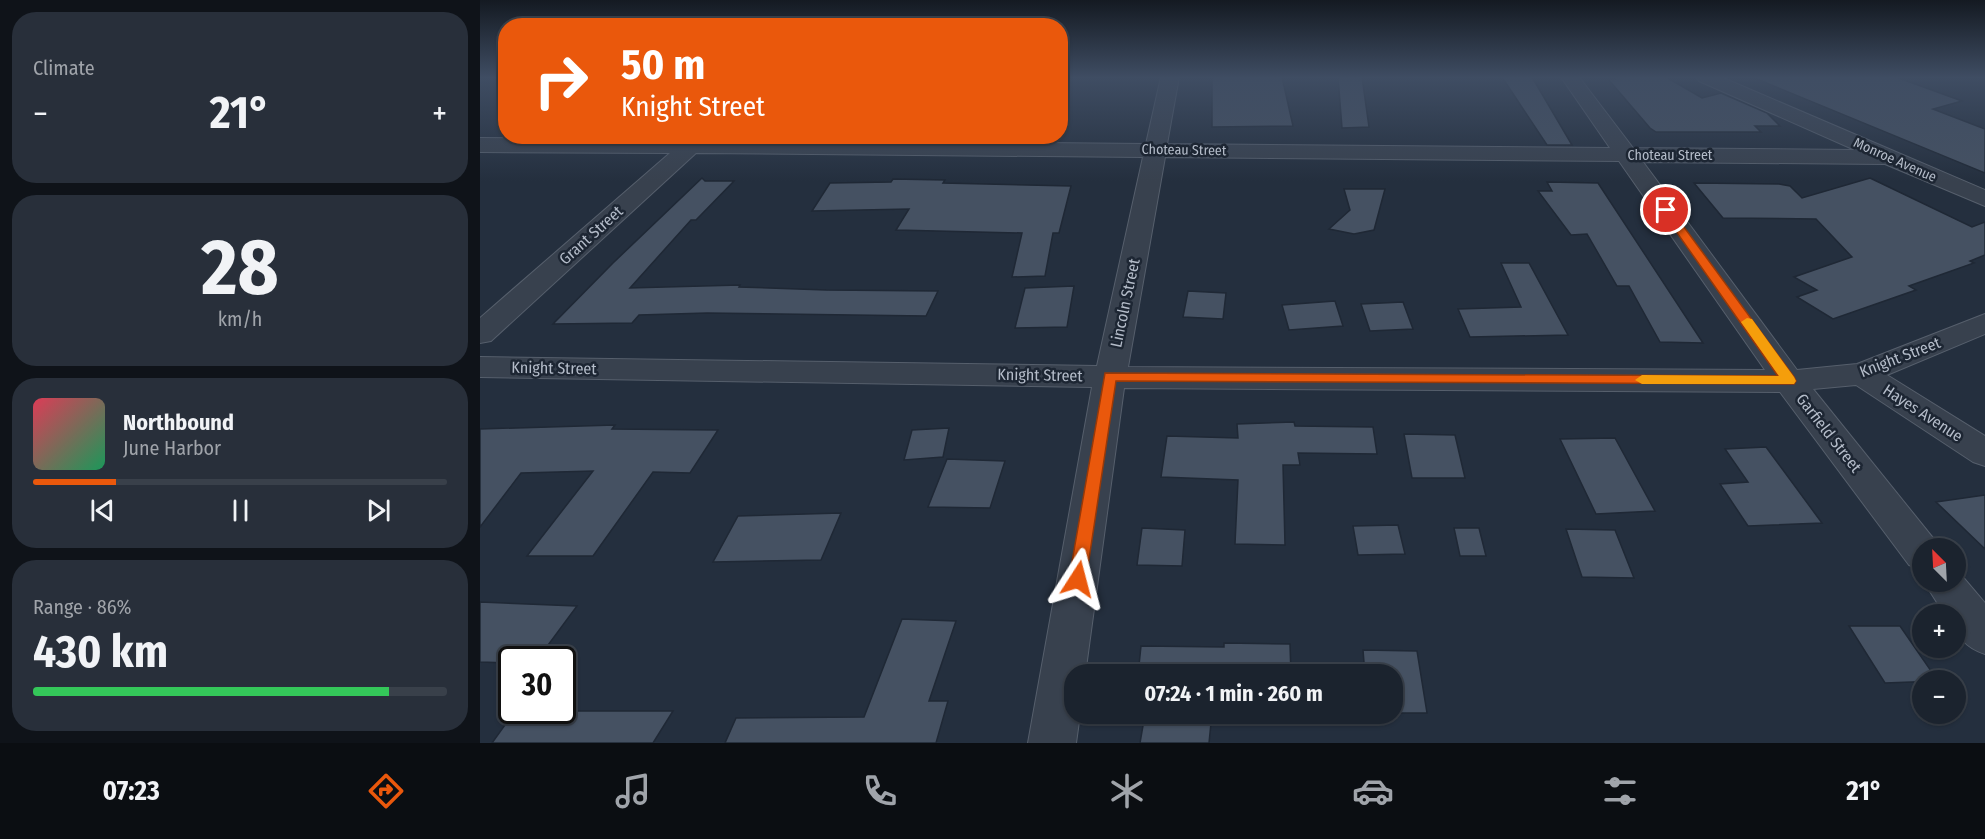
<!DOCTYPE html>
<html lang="en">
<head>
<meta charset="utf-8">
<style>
  :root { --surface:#1b232e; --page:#282f3a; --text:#f1f3f6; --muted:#a0a4aa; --line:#39404a; --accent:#ea580c }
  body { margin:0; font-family:"Fira Sans Condensed",sans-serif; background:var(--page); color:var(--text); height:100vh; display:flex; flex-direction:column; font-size:22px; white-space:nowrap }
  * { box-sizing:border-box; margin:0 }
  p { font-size:20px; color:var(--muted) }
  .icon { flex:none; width:33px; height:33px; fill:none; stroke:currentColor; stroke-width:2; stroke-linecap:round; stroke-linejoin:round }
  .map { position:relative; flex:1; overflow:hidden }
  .drawer { display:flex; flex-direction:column; gap:12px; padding:12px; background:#0f1319; width:480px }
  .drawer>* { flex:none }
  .hud { position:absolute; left:18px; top:18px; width:570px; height:126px; border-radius:24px; box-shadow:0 2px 4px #0004,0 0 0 2px var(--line); background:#ea580c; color:#fff; overflow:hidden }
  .needle { width:39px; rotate:336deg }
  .fabs { position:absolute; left:1432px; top:538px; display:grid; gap:12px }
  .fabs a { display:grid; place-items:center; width:54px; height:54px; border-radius:50%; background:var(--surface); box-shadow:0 2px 4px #0004,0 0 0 2px var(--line); font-size:30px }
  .speed { position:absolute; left:18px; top:646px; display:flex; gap:12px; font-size:30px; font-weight:700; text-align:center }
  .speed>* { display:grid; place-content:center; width:78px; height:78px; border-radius:50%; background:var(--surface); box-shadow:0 2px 4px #0004,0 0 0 2px var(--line); line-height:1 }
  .speed .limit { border:3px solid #111; border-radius:9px; background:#fff; color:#111 }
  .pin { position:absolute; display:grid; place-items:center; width:51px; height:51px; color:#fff; margin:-26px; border:3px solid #fff; border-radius:50%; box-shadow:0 2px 6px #0007 }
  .me { position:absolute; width:66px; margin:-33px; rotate:9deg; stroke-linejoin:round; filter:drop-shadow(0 0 4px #0008) }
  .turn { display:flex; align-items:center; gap:21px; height:126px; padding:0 24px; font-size:27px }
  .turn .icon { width:78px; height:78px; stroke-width:2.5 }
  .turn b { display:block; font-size:42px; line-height:51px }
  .big { font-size:45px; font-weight:700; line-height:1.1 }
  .drawer .tile { flex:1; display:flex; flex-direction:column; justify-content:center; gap:9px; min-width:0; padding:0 21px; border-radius:24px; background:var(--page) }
  .drawer .dial { align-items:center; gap:0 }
  .dial b { font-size:78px; line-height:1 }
  .song { display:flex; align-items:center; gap:18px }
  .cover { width:72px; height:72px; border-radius:9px; background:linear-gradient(135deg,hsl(350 70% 55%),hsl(150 70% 35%)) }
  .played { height:6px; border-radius:3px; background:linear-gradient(90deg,var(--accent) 20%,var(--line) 20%) }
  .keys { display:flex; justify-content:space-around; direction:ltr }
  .heat { display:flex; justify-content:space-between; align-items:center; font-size:33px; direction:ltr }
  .charge { height:9px; border-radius:4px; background:linear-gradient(90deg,#34c759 86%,var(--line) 0) }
  .trip { position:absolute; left:584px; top:664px; width:339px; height:60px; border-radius:24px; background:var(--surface); box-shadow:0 2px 4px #0004,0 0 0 2px var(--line); font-weight:700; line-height:60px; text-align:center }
  .menu { display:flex; height:96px; justify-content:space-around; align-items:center; background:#0b0e12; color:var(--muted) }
  .menu .icon { width:42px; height:42px }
  .menu .active { color:var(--accent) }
  .menu b { font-size:27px; color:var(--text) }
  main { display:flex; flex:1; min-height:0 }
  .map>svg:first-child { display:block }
</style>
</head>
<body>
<main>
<section class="drawer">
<div class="tile"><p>Climate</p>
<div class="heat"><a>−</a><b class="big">21°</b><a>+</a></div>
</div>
<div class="tile dial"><b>28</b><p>km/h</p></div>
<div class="tile">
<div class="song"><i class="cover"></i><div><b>Northbound</b><p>June Harbor</p></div></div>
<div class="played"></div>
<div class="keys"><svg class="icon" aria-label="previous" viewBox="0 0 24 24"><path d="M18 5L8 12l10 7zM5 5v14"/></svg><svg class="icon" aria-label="pause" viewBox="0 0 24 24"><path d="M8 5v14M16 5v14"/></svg><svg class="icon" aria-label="next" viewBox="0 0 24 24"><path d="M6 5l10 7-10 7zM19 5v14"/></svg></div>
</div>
<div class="tile"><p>Range · 86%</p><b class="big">430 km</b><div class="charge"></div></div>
</section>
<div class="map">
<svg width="1505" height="743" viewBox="0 0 1505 743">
  <rect width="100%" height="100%" fill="#242f3e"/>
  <g fill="#455162" stroke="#1f2835" stroke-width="1.5">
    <path d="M732,77H802L813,126L732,127Z"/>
    <path d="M858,77H882L889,127L862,128Z"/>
    <path d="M1022,77H1052L1092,145H1067Z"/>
    <path d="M1133,77H1186L1222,98L1241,93L1287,113L1300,126H1275L1281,132H1176L1170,128L1128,79H1135Z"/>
    <path d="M1272,77H1416L1482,101L1453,109L1505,129V173Z"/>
    <path d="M222,178L225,181H254L216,220H211L150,288L260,285L259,287L346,290L458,291L446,316L227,313L159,315L152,323L73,324L133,263Z"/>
    <path d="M1390,178L1492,227L1505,222V255L1490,261L1494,263L1429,286L1436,290L1353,319L1317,297L1337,290L1314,277L1372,257L1336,219L1243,218L1214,183L1299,184L1310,186L1322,198Z"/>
    <path d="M413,179L465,180L463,183L591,186L579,233H573L565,276L532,277L542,233L416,230L429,209L332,211L350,183L411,182Z"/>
    <path d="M1067,182L1118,183L1223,343L1180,342L1149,286H1137L1107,234L1091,235L1058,191H1072Z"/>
    <path d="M864,189H905L894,230L874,234L849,229L870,210Z"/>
    <path d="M1021,263H1049L1088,335L990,337L978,309L1041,307Z"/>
    <path d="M594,286L587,327L535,328L545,288Z"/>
    <path d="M708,291L746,293L743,319L703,317Z"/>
    <path d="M855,301L863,326L809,330L802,305Z"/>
    <path d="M923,302L933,329L890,331L881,304Z"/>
    <path d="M814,422L815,426L893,427L897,454L818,453L820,465H803L805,545L755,544L758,480L681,477L687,436L758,438L757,424Z"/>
    <path d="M135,425L132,429L238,430L210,473L173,472L113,556H47L113,471L41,473L0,527V429Z"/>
    <path d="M469,428L463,457L424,460L432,430Z"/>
    <path d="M924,434L975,435L985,478H932Z"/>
    <path d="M1135,438L1175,511L1116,514L1080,439Z"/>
    <path d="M1286,447L1342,523L1268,526L1240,484L1268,482L1245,449Z"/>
    <path d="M467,459L525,461L510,508L448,507Z"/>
    <path d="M1505,495V549L1456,502Z"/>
    <path d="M361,513L341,560L233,562L258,516Z"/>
    <path d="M918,525L925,554L878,555L873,526Z"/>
    <path d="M662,528L705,530L702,566L657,565Z"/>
    <path d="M974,528H999L1006,556H980Z"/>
    <path d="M1086,529L1135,530L1154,578L1102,577Z"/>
    <path d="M0,602L97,606L57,660H32V663L0,662Z"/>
    <path d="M422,619L476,621L449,701H468L456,743H245L256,718L384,717Z"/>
    <path d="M1369,626H1420L1458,681L1405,683Z"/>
    <path d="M744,643L810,644L811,675H658L661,646L744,647Z"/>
    <path d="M883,650L937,651L947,713H912V675H885Z"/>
    <path d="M35,711H193L173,743H12Z"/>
    <path d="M665,714H813V725L731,723L729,743H660Z"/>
  </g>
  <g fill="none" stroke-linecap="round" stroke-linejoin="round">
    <g stroke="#565f6c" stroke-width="2">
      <g id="minor">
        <path d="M681,77H699L687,144L1130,148L1081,77H1099L1153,148L1375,150L1219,81L1217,77H1241L1505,190V206L1405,164L1163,162L1317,370L1377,364L1505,314V334L1407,375L1505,436V466L1493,462L1376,385L1333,389L1457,543L1460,549H1443V570L1429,565L1300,392L644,388L605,675H594V714H600L596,743H548L612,387L0,377V357L617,366L663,157L216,153L11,341L0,343V318L190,153L0,152V138L205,140L209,136H228L229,140L666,144ZM685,157L1139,161L1285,370L648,367Z"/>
        <path d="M1476,569L1505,603V654C1485,647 1476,637 1476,615H1465L1444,582H1476Z"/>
      </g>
    </g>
    <use href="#minor" fill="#38414e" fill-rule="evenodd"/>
  </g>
  <linearGradient id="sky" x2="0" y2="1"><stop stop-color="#141a22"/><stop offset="0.43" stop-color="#3f4d63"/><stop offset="1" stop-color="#3f4d63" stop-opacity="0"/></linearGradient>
  <rect width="1505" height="181" fill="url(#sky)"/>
  <path fill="#ea580c" stroke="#983908" stroke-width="1.5" d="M1186,207L1190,208L1314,377L1316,381L1314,384L636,381L606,579L604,585L598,587L591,585L589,579L625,373L1298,376L1181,210Z"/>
  <path fill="#f59e0b" d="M1267,318L1272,319L1314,377L1316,381L1314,384H1162L1155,380L1162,375L1299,376L1261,322Z"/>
  <g text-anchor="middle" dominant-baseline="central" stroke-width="5" stroke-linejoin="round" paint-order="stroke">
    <g font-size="14" fill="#b4bcc9" stroke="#1d2633">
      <text transform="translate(704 150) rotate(1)">Choteau Street</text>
      <text x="1190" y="155">Choteau Street</text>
      <text transform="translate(1415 160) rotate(24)">Monroe Avenue</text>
    </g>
    <g font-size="16" fill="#b4bcc9" stroke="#1d2633">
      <text transform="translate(111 235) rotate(-42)">Grant Street</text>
      <text transform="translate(645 303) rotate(-78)">Lincoln Street</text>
      <text transform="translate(1420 357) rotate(-21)">Knight Street</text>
      <text transform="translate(74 368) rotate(1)">Knight Street</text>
      <text transform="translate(560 375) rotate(1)">Knight Street</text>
      <text transform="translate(1443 413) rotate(33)">Hayes Avenue</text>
      <text transform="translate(1349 433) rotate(52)">Garfield Street</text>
    </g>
  </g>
</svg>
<div class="fabs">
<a><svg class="needle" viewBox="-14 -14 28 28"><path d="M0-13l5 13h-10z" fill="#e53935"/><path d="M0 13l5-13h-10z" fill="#a0a4aa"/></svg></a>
<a>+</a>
<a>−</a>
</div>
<div class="speed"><div class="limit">30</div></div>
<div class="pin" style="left:1186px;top:210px;background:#d93025"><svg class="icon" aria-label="arrive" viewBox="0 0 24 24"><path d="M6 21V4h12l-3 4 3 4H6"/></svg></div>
<svg class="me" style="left:598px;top:579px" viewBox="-20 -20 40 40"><path d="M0-17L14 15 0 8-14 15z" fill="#ea580c" stroke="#fff" stroke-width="4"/></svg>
<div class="trip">07:24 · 1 min · 260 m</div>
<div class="hud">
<div class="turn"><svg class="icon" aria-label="right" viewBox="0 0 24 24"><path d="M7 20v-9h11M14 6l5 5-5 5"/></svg><div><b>50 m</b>Knight Street</div></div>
</div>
</div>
</main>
<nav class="menu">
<b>07:23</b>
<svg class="icon active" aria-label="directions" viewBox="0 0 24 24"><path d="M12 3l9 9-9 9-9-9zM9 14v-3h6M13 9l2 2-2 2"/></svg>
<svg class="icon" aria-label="music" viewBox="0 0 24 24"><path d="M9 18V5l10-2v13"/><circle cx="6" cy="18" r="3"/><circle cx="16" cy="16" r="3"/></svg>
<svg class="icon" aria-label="phone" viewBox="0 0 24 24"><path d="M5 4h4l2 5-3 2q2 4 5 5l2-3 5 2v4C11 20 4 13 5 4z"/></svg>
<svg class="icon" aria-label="climate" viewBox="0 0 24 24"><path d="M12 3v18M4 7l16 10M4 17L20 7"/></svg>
<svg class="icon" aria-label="car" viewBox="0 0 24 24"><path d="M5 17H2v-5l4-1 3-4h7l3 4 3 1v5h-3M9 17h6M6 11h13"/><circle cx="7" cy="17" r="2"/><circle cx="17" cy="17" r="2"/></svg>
<svg class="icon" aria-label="filters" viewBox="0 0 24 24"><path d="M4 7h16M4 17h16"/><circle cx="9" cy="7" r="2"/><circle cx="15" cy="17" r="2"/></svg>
<b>21°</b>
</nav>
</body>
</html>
